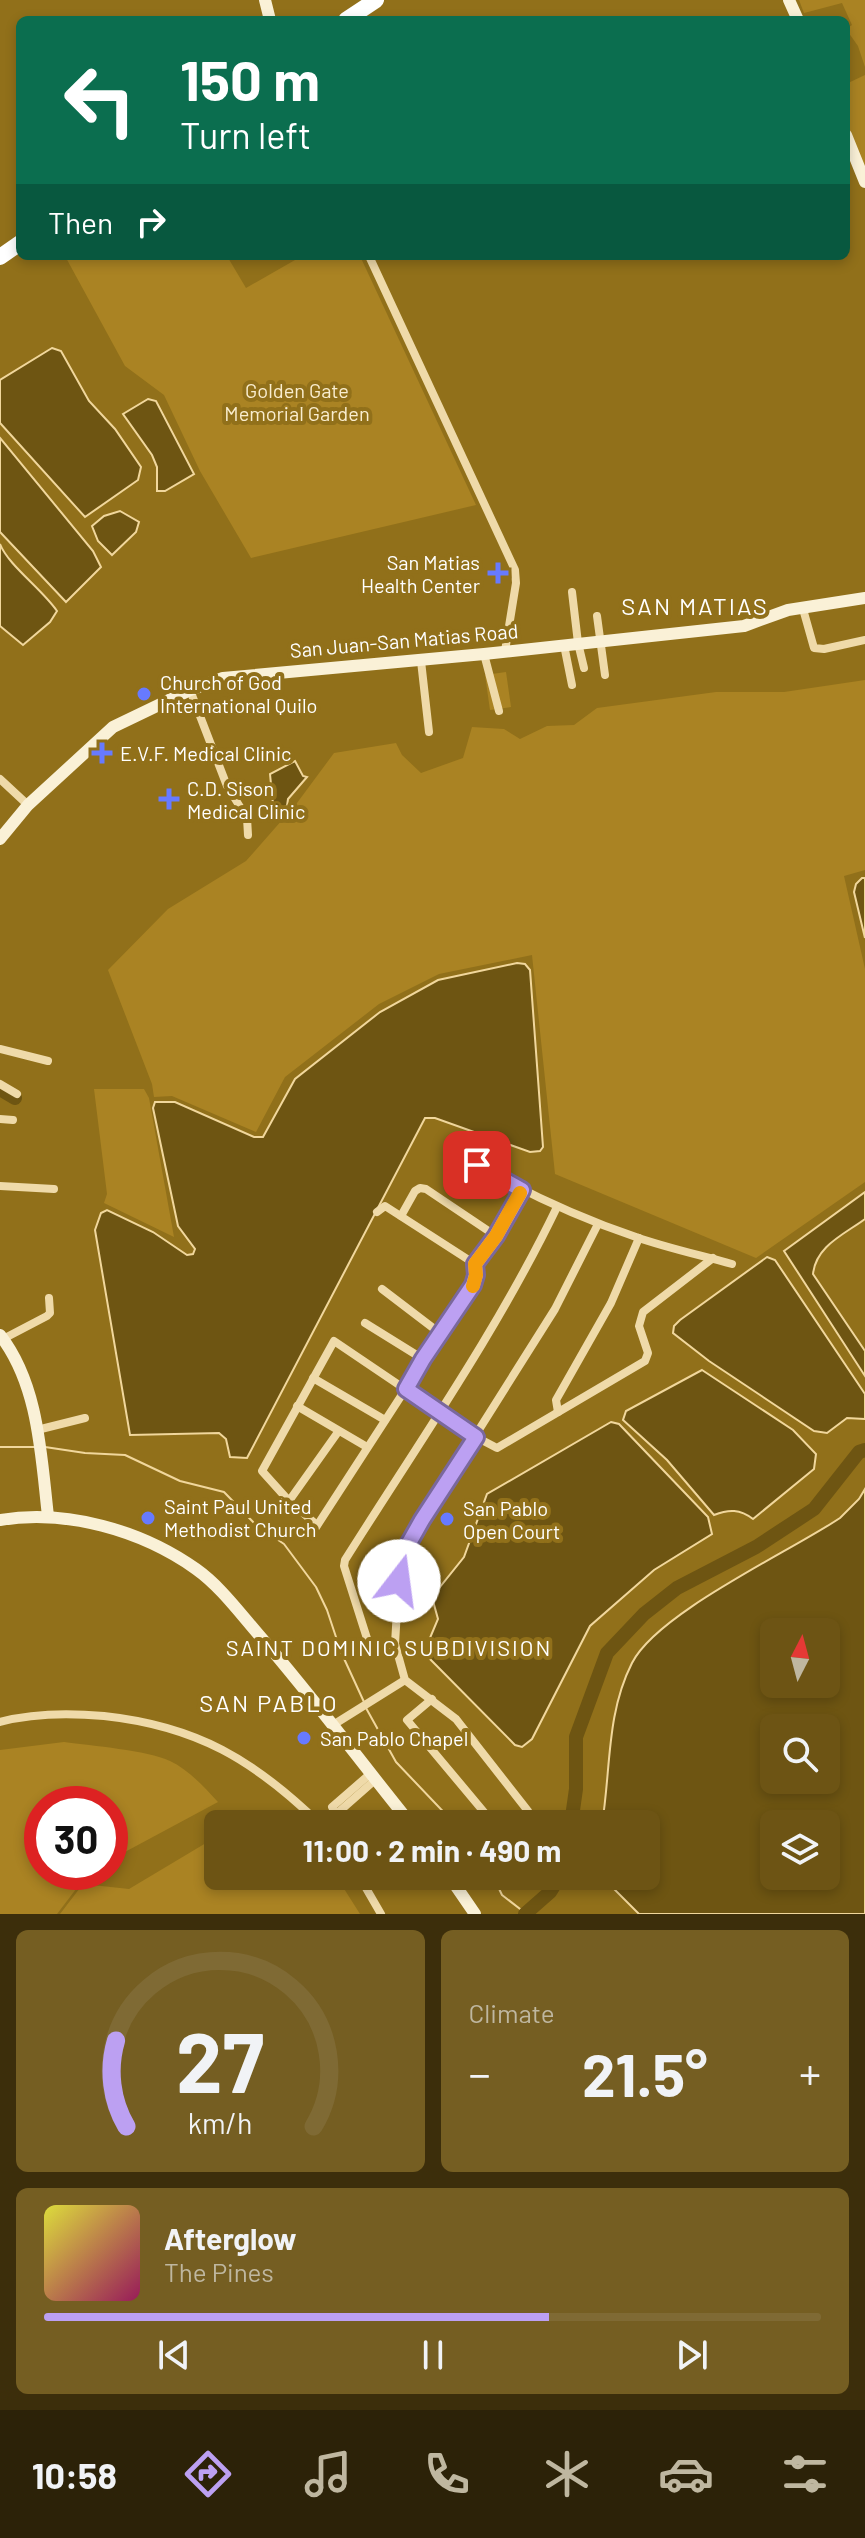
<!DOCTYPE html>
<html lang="en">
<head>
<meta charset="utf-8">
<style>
  :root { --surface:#6d5414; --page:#755e22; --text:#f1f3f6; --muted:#bfb7a0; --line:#7f6a34; --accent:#bca0f2 }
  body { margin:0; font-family:Barlow,sans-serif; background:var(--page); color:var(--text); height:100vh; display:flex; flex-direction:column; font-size:30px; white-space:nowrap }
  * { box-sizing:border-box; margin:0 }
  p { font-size:26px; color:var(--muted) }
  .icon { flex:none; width:44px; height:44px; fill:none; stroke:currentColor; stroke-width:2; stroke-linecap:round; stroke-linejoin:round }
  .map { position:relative; height:1914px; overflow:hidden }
  .side { display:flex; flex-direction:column; gap:16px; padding:16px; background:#3c2e0b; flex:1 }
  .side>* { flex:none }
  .guide { position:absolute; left:16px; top:16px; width:834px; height:244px; border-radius:12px; box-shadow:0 4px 12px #0003; background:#0b6e4f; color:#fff; overflow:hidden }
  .needle { width:52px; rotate:6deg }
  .controls { position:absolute; left:760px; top:1618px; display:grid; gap:16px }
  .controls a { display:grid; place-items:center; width:80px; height:80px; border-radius:12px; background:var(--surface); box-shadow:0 4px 12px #0003; font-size:40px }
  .speed { position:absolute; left:24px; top:1786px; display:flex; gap:16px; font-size:40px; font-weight:700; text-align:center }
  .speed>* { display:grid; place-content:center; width:104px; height:104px; border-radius:50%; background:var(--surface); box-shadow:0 4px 12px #0003; line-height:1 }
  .speed .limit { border:12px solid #d22; background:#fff; color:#111 }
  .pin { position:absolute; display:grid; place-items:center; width:68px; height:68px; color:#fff; margin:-34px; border-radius:16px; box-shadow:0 4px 12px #0006 }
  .me { position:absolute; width:88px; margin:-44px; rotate:15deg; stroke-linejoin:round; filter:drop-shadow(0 0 6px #0008) }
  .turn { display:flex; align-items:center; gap:28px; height:168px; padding:0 32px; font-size:36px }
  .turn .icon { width:104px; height:104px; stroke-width:2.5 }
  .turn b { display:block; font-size:56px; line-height:68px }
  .then { display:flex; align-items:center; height:76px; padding:0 32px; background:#0003; gap:16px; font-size:30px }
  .big { font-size:60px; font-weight:700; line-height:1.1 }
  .side .card { flex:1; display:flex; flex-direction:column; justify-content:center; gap:12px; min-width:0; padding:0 28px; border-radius:12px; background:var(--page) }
  .side .dial { align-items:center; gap:0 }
  .dial svg { height:208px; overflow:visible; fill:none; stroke:var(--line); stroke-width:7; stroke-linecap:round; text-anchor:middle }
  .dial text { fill:var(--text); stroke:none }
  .song { display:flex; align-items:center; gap:24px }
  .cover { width:96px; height:96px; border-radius:12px; background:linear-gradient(135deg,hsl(60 70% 55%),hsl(330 70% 35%)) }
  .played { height:8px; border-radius:4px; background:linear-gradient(90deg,var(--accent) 65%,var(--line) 65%) }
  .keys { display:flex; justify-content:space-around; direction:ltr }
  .heat { display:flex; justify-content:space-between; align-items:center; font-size:44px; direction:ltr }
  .side .tiles { flex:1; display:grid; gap:16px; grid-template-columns:1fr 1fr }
  .card:last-child { grid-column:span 2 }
  .trip { position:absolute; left:204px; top:1810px; width:456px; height:80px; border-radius:12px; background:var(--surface); box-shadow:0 4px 12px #0003; font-weight:700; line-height:80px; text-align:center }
  .dock { display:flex; height:128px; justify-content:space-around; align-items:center; background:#2c2208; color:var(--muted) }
  .dock .icon { width:56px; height:56px }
  .dock .current { color:var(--accent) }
  .dock b { font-size:36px; color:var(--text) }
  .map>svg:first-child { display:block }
</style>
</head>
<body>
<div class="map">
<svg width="865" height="1914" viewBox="0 0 865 1914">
  <rect width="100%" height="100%" fill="#91701a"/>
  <g fill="#aa8323">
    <path d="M799,0H865V67L858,46L846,29L852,25L842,3L804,13Z"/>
    <path d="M865,75V169L846,120V84Z"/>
    <path d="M65,256H227L246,288L302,256H360L476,505L251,558L200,471L164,395L125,366Z"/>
    <path d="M506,672L511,707L490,710L485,675Z"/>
    <path d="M865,680V870L844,876L865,969V1182L756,1258L555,1174L532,955L439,974L379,1004L285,1077L256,1132L172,1096L154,1097L152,1084L108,970L168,909L246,861L297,803L334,753L396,743L402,755L421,773L463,758L472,727L504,729L520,739L547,726L574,725L597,708L716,692H784Z"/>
    <path d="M94,1089H144L149,1098L174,1237L104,1203L107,1194Z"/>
    <path d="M64,1742C92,1746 147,1750 170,1761C189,1770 204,1787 218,1802L110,1860V1804H42V1872H89L57,1914H0V1750Z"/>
    <path d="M211,1840L218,1847V1876H336L360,1914H60L83,1884L129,1889Z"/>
  </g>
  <g fill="#6e5512" stroke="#f1d79c" stroke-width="2" fill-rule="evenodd">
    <path d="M52,348L61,351L89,401L115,429L141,467L138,480L85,517L0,423V380Z"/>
    <path d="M148,399L156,401L194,474L165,491H157V467L152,455L123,414Z"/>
    <path d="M0,438L93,551L101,567L66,602L0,532Z"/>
    <path d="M120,511L139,522L136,532L112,555L98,541L92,526L104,516Z"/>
    <path d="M0,544C8,565 42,589 57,611L50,622L23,645L0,626Z"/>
    <path d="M295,761L303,776L307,777L288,799L287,806L278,809L273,804L270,774Z"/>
    <path d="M862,878H865V938L854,892L856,884Z"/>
    <path d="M517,963L525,964L530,970L543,1147L540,1151L530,1152L435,1118H425L247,1458L230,1457L226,1439L219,1433L130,1435L95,1230L101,1213L107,1210L153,1232L187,1255L193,1254L195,1249L178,1226L153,1108L155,1102H175L254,1137H263L295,1079L380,1012L438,980Z"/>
    <path d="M865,1192V1219C843,1235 816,1246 813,1274L865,1351V1376L784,1251Z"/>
    <path d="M767,1257L775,1260L865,1394V1419L847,1418L827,1433L814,1431L709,1361L673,1333L674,1326L680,1320Z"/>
    <path d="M702,1370L793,1430L816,1454L814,1469L753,1519C740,1509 729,1509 714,1515L667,1460L623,1420L626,1411Z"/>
    <path d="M611,1422L619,1424L708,1517L712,1534L654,1570L590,1626L532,1739L522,1747L515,1745L427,1656V1645L438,1619L433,1601L436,1592L464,1557L487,1494Z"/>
    <path d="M865,1489V1914H639L611,1886L607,1877L646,1876V1824H602C611,1770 606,1714 632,1663C657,1613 789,1552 840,1518L859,1499ZM774,1632H826V1684H774ZM774,1728H826V1780H774ZM774,1824H826V1876H774Z"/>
  </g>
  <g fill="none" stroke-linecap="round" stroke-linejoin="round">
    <g stroke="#f1d79c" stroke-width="2">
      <path d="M0,1447H35"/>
      <path d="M45,1447L85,1453L125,1455L180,1481L224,1492L256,1525L284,1544L316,1587L327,1610L341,1652L364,1702"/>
      <path d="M366,1708L396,1762L455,1824"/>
      <path d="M493,1876L502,1895L524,1912"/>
    </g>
    <g stroke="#6e5512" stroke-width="14">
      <path d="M0,1089L15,1098"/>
      <path d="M571,1824L576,1789V1737L607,1653L644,1614L677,1588L756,1547L814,1509L859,1452L865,1450"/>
      <path d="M525,1914L550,1892L560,1876"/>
    </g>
    <g stroke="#efdaa9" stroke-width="8">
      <path d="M369,256L515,570L516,583L505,651"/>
      <path d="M572,592L578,643L584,668"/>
      <path d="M803,609L814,648L824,649L865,640"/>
      <path d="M597,616L605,675"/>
      <path d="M564,645L572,685"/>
      <path d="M484,654L499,711"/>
      <path d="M421,661L429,732"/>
      <path d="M190,690L227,786L247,818L248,835"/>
      <path d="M0,779L28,805"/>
      <path d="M0,1049L48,1061"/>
      <path d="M0,1084L17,1094"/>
      <path d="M0,1119L13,1120"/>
      <path d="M477,1165C528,1194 580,1218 636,1237C667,1248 700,1255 732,1264"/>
      <path d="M0,1186L54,1189"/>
      <path d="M377,1212L385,1206L475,1264"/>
      <path d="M401,1216L415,1191L420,1188L426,1189L496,1236"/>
      <path d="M382,1289L441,1334"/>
      <path d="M365,1323L423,1359"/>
      <path d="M3,1339L47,1316L50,1313L49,1298"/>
      <path d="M313,1378L385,1420"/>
      <path d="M297,1406L367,1447"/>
      <path d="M558,1412L556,1400L611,1303L639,1238"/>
      <path d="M37,1430L85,1418"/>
      <path d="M338,1432L289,1501L262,1471L334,1341L476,1437L497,1448L645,1361L648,1353L639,1326L643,1312L713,1258"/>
      <path d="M289,1501L317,1525"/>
      <path d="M311,1535L473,1285L476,1275L475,1264L496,1236L522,1190"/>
      <path d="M395,1644L371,1651L344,1566L345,1560C418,1444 498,1330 557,1207"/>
      <path d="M432,1699L407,1720L494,1824"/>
      <path d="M0,1722C33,1713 70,1713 104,1716C197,1726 254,1760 320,1824"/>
      <path d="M333,1725L405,1680"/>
      <path d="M336,1814L332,1807L370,1774"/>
      <path d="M325,1824L375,1780"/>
      <path d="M532,1824L528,1811L456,1719L405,1680L395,1644L400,1559L422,1520L555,1309L598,1224"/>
      <path d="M359,1876L381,1914"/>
    </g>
    <g stroke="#faf1d7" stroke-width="12">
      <path d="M265,0L270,20"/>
      <path d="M789,0L798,20"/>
      <path d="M846,135L865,182"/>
      <path d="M0,839L28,805L113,727L190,690L223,678L484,654L744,626L788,610L865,598"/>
      <path d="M0,1335C39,1385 41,1456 48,1516"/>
      <path d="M0,1520C66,1509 141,1530 196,1569C220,1586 239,1612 259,1635C312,1696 360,1761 411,1824"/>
      <path d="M449,1876L475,1914"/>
    </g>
    <g stroke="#fff" stroke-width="16">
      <path d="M346,20L376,0"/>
      <path d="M0,257L20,243"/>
    </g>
  </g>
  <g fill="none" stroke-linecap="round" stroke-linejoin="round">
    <g stroke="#7a689d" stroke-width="20">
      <path id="route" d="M399,1581L400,1559L422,1520L476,1437L406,1389L423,1359L473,1285L476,1275L475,1264L496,1236L522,1190L477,1165"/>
    </g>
    <use href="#route" stroke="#bca0f2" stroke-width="14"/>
    <path stroke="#f59e0b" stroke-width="14" d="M473,1286L476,1275L475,1264L496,1236L520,1193"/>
  </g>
  <g fill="#677aff" stroke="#91701a" stroke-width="3">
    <path d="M494 561h8v8h8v8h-8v8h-8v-8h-8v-8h8z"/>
    <circle cx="144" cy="694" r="8"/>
    <path d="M98 741h8v8h8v8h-8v8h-8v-8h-8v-8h8z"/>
    <path d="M165 787h8v8h8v8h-8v8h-8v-8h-8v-8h8z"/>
    <circle cx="148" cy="1518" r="8"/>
    <circle cx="447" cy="1519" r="8"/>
    <circle cx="304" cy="1738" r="8"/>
  </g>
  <g text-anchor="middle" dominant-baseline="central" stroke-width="8" stroke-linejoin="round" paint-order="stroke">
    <g font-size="20" fill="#faeed0" stroke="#91701a">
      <text x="297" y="390">Golden Gate<tspan x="297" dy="23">Memorial Garden</tspan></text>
    </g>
    <g font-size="20" fill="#fff" stroke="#91701a" text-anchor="start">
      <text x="480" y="562" text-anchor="end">San Matias<tspan x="480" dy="23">Health Center</tspan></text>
      <text x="160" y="682">Church of God<tspan x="160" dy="23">International Quilo</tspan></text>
      <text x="120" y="753">E.V.F. Medical Clinic</text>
      <text x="187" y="788">C.D. Sison<tspan x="187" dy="23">Medical Clinic</tspan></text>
      <text x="164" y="1506">Saint Paul United<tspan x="164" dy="23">Methodist Church</tspan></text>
      <text x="463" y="1508">San Pablo<tspan x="463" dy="23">Open Court</tspan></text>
      <text x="320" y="1738">San Pablo Chapel</text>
    </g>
    <g font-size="20" fill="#fff" stroke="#91701a">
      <text transform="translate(404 640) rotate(-5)">San Juan-San Matias Road</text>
    </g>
    <g font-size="22" letter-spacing="2" fill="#fff" stroke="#91701a">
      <text x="389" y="1647">SAINT DOMINIC SUBDIVISION</text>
    </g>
    <g font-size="24" letter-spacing="2" fill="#fff" stroke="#91701a">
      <text x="695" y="605">SAN MATIAS</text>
      <text x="269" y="1702">SAN PABLO</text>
    </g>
  </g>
</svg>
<div class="controls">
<a><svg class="needle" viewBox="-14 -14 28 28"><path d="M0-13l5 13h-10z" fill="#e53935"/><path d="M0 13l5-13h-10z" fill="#bfb7a0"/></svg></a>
<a><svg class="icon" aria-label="search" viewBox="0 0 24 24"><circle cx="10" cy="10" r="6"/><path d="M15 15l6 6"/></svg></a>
<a><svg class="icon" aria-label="layers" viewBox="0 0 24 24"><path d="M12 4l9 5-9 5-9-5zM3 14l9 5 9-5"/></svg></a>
</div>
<div class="speed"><div class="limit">30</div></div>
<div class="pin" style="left:477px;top:1165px;background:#d93025"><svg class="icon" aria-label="arrive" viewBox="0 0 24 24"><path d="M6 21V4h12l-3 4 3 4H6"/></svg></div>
<svg class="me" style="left:399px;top:1581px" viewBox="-20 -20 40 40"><circle r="19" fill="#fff"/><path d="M0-13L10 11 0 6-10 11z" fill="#bca0f2"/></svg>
<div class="trip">11:00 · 2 min · 490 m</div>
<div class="guide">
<div class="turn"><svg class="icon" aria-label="left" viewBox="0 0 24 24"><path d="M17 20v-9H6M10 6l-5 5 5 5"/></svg><div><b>150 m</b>Turn left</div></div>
<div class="then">Then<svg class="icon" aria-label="right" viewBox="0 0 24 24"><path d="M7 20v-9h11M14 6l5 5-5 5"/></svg></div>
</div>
</div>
<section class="side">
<div class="tiles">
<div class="card dial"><svg viewBox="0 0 100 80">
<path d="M14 69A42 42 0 1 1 86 69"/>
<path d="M14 69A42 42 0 0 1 10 36" stroke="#bca0f2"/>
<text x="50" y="56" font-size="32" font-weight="700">27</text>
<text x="50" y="72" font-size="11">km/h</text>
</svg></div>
<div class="card"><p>Climate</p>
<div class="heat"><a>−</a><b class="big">21.5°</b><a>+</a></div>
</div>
<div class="card">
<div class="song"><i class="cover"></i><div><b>Afterglow</b><p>The Pines</p></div></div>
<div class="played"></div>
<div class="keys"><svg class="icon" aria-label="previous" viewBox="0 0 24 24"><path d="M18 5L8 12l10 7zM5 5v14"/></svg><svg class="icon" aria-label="pause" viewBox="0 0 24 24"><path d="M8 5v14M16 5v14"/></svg><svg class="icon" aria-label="next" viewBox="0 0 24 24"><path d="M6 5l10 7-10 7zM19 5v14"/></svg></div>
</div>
</div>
</section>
<nav class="dock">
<b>10:58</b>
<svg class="icon current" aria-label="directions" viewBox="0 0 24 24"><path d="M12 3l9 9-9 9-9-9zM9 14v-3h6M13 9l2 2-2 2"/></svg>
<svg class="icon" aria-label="music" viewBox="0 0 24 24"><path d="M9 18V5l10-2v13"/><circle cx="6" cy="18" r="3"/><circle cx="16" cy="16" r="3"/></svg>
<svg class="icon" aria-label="phone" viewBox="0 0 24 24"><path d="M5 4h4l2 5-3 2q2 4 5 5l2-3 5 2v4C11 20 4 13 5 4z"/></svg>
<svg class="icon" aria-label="climate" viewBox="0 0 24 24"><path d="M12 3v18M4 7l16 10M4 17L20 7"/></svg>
<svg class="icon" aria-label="car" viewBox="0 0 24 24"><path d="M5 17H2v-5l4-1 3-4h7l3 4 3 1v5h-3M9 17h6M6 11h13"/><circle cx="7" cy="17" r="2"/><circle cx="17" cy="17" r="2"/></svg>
<svg class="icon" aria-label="filters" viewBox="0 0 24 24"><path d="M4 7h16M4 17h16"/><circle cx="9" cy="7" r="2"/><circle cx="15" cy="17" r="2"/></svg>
</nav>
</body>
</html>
